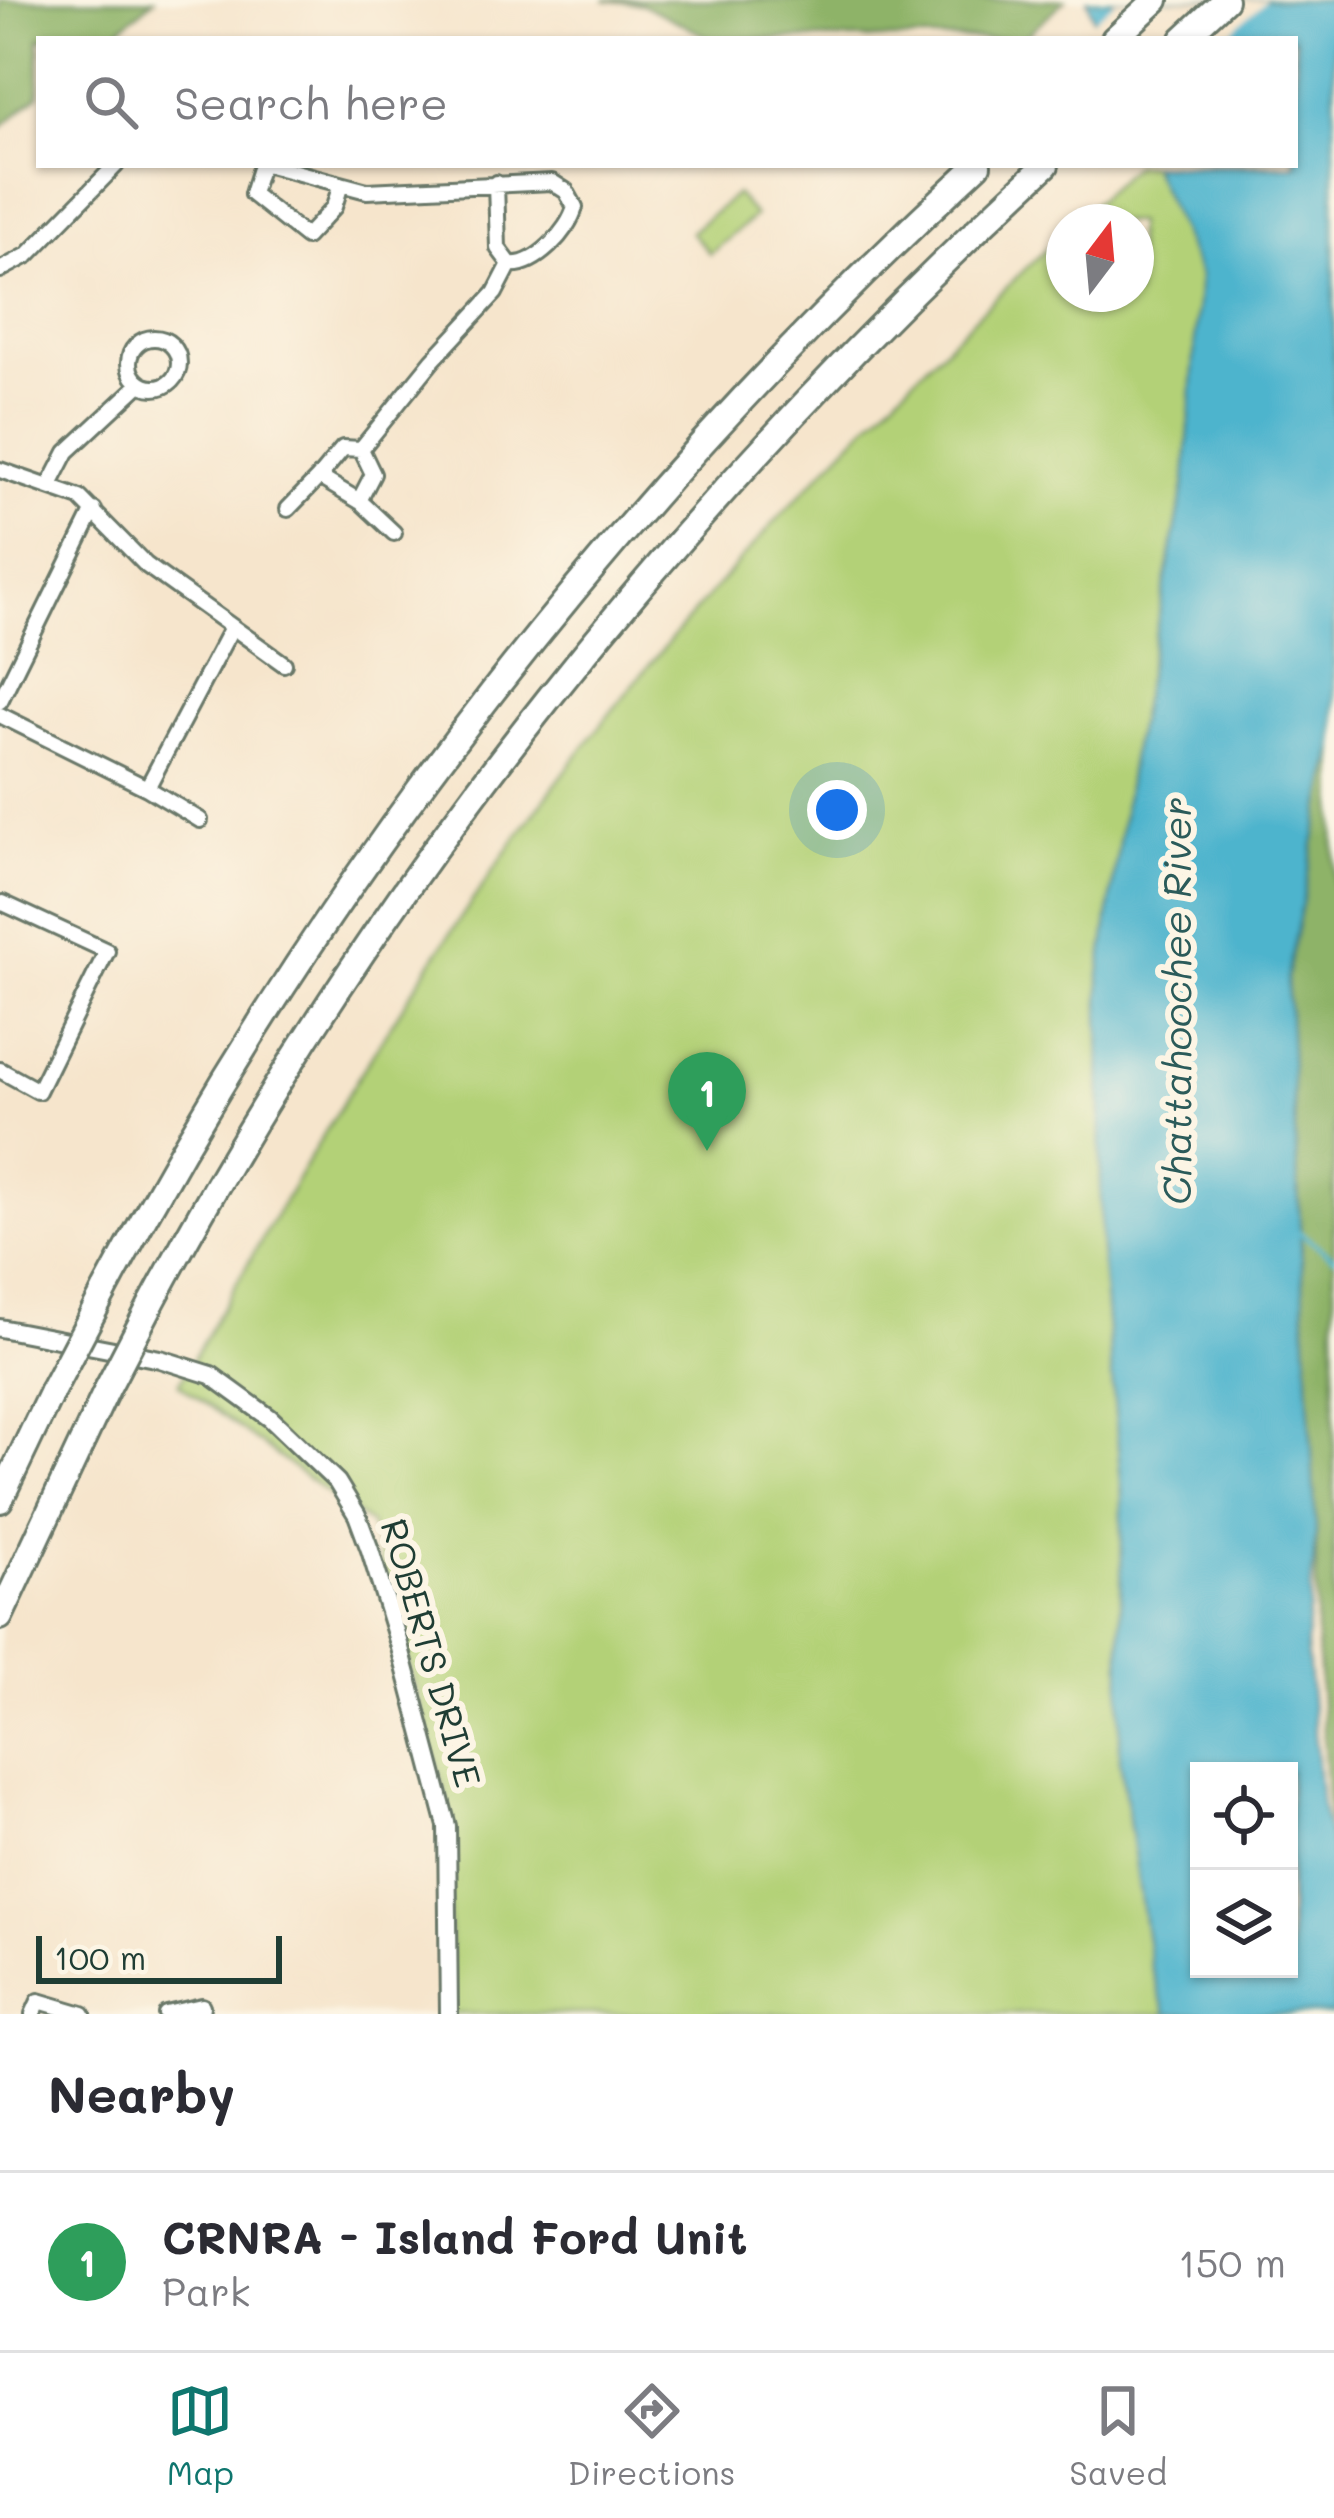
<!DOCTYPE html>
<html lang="en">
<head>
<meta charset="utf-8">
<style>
	body { margin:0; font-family:Mali,sans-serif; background:#f7f7f7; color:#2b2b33 }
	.controls { position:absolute; right:36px; bottom:36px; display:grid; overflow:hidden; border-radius:0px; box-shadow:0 3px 9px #0004 }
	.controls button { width:108px; height:108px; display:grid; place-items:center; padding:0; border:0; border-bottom:3px solid #e1e1e2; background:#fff; color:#2b2b33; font:60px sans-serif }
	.compass { position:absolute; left:1046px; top:204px; width:108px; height:108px; border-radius:50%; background:#fff; box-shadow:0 3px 9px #0004; rotate:16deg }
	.scale { position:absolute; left:36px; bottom:30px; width:246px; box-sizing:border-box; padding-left:12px; border:6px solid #1f3d34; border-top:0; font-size:33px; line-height:42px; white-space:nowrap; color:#1f3d34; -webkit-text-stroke:9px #fcf5e5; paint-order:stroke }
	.you { position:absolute; left:837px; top:810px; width:42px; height:42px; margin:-30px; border:9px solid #fff; border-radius:50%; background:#1a73e8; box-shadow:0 0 0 18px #1a73e833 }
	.badge { display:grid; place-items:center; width:78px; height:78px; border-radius:50%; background:#0f766e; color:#fff; font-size:39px; font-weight:700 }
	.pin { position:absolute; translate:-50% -99px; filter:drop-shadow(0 3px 6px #0008) }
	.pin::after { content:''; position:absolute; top:63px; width:42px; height:36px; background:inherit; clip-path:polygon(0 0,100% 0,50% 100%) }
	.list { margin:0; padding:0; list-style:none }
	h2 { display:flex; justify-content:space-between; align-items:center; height:156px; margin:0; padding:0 48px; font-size:51px }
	h2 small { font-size:39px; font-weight:400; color:#7c7c81 }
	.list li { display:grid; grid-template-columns:78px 1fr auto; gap:36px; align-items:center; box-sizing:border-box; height:180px; padding:0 48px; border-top:3px solid #e1e1e2 }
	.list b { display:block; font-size:45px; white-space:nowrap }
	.list p { margin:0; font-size:39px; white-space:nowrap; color:#7c7c81 }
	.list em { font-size:39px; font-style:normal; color:#7c7c81 }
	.icon { flex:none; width:66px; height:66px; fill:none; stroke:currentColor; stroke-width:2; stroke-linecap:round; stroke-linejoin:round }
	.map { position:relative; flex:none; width:1334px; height:2014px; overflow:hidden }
	.search { position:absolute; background:#fff; box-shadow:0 3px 9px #0004; left:36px; right:36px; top:36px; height:132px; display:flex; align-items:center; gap:30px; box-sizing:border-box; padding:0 42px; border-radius:0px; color:#7c7c81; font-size:45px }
	.sheet { height:336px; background:#fff }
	nav { display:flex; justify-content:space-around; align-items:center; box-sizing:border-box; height:168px; border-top:3px solid #e1e1e2; background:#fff; font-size:33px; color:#7c7c81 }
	nav a { display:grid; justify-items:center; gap:6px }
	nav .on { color:#0f766e }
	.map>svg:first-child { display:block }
	.green { fill:#b3d177; stroke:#698756; stroke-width:3 }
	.forest { fill:#8eb368; stroke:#56784e; stroke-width:3 }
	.water { fill:#4eb4cd; stroke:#367880; stroke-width:3; fill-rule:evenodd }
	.pier { fill:#f6e5cc }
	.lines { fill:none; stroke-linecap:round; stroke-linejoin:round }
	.stream { stroke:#4eb4cd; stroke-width:4.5 }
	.minor-casing { stroke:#6a7869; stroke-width:20 }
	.tertiary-casing { stroke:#6a7869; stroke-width:22 }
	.motorway-casing { stroke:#6a7869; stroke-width:30 }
	.minor { stroke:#fff; stroke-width:14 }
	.tertiary { stroke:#fff; stroke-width:16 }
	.motorway { stroke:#fff; stroke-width:24 }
	.motorway-bridge-casing { stroke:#6a7869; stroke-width:30; stroke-linecap:butt }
	.motorway-bridge { stroke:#fff; stroke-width:24 }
	.labels { text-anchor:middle; stroke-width:12; stroke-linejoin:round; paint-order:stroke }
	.street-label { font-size:36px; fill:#1f3d34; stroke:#fcf5e5 }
	.water-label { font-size:39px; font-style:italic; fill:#2b5b5a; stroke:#fcf5e5 }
</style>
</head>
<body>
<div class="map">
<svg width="1334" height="2014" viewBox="0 0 1334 2014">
	<rect width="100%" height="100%" fill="#fcf5e5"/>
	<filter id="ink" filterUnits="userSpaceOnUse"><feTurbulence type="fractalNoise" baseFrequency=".00833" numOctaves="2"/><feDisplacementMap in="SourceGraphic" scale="24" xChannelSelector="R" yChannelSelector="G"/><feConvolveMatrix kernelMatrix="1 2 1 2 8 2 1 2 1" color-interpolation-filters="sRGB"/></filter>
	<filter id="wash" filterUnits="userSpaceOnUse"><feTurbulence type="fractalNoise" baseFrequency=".004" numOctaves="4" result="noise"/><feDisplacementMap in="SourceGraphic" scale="48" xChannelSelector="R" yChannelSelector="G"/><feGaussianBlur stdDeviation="2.7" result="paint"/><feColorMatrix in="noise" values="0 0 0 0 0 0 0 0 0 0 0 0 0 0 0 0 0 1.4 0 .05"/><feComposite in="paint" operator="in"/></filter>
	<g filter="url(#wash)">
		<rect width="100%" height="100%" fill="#f6e5cc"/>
		<!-- green -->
		<path class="green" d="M 1134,165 L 1151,165 L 1200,275 L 1185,481 L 1132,753 L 1100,974 L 1101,1249 L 1122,1493 L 1120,1759 L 1151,1967 L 1167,2014 L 451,2014 L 448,1803 L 370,1524 L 179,1384 C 316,1142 456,901 633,685 C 765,523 913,376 1064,232 L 1064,294 L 1136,294 L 1136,222 L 1074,222 Z
			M 736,194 L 755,216 L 710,254 L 691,232 Z"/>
		<!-- forest -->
		<path class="forest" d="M 0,0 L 154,0 L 107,39 L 39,39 L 39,95 L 0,128 Z
			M 604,0 L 1065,0 L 1022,39 L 712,39 L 642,4 Z
			M 1334,746 L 1334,1835 L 1329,1819 L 1316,1630 L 1316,1531 L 1287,977 Z"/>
		<!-- water -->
		<path class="water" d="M 1087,0 L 1334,0 L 1334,746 L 1287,977 L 1316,1531 L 1306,1645 L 1321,1803 L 1334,1858 L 1334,2014 L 1167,2014 L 1151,1967 L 1120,1759 L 1122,1493 L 1101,1249 L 1100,974 L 1132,753 L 1185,481 L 1200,275 L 1151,165 L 1295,165 L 1295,39 L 1102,39 ZM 1199,1771 L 1289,1771 L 1289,1969 L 1199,1969 Z"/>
		<!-- pier -->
		<path class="pier" d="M 1116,0 L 1266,0 L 1223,39 L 1095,39 L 1090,24 Z"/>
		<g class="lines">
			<!-- stream -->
			<path class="stream" d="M 1295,1229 L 1334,1258"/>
		</g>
	</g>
	<g filter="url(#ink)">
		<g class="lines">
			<!-- minor casing -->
			<g class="minor-casing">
				<path id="minor" d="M 261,165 L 252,194 L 306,237 L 334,207 L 341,184
					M 269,165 L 367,191 L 552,182 L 566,191 L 575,207 C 569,231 535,267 510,264
					M 496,183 L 498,248 L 510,264
					M 0,270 L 28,255 L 116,165
					M129 363a25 25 0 1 1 50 0a25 25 0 1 1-50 0Z
					M 0,470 L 80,498 L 146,565 L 284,664
					M 50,485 L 67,452 L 140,384
					M 359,501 L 373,474 L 361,449
					M 288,509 L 319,477
					M 394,533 L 361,502 L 319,477 L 343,448 L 361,449 L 433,360 L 495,293 L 510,264
					M 0,701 L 94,510
					M 0,715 L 147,788 L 200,820
					M 147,788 L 232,627
					M 0,1070 L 38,1091 L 107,951 L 3,903
					M 33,2014 L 39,2001 L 83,2014
					M 166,2014 L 202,2006 L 201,2014"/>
			</g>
			<!-- tertiary casing -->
			<g class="tertiary-casing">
				<path id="tertiary" d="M 0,1328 L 160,1359 L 211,1375 L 270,1418 L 337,1482 L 357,1515 L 370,1550 L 399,1644 L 447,1826 L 449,2014"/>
			</g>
			<!-- motorway casing -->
			<g class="motorway-casing">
				<path id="motorway" d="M 1114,39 L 1156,0
					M 1183,39 L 1225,0
					M 104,1292 C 328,868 626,490 978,165
					M 151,1304 C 382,870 686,498 1046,165
					M 0,1500 L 52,1391
					M 0,1617 L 107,1389"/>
			</g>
			<!-- minor -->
			<use href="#minor" class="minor"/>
			<!-- tertiary -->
			<use href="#tertiary" class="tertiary"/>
			<!-- motorway -->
			<use href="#motorway" class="motorway"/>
			<!-- motorway-bridge casing -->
			<g class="motorway-bridge-casing">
				<path id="motorway-bridge" d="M 107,1389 L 151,1304
					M 52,1391 L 104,1292"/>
			</g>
			<!-- motorway-bridge -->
			<use href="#motorway-bridge" class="motorway-bridge"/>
		</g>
	</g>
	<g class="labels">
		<!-- street labels -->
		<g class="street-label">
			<text transform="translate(431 1653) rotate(74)" y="13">ROBERTS DRIVE</text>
		</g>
		<!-- water labels -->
		<g class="water-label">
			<text transform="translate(1177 1001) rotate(-90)" y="14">Chattahoochee River</text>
		</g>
	</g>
</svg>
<div class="controls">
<button><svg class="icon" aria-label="locate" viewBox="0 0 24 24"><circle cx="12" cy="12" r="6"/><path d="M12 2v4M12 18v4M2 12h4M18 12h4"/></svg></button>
<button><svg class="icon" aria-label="layers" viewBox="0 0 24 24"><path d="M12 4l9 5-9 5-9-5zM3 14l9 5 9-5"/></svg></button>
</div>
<svg class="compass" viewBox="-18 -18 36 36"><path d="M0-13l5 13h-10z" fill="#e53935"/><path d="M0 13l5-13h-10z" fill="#7c7c81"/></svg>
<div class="scale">100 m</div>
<div class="you"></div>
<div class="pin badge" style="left:707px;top:1151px;background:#2e9e5b">1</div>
<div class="search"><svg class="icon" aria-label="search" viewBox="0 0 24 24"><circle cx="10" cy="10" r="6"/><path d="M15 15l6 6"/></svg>Search here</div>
</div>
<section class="sheet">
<h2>Nearby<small></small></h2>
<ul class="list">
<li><span class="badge" style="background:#2e9e5b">1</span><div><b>CRNRA - Island Ford Unit</b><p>Park</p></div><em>150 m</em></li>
</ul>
</section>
<nav>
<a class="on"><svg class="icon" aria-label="map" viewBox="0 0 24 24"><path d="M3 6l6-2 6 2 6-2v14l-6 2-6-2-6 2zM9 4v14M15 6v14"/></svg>Map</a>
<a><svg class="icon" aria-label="directions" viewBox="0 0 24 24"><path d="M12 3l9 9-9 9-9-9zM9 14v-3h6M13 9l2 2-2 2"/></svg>Directions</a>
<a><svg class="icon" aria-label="saved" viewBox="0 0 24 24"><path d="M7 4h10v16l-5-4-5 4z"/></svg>Saved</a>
</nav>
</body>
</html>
